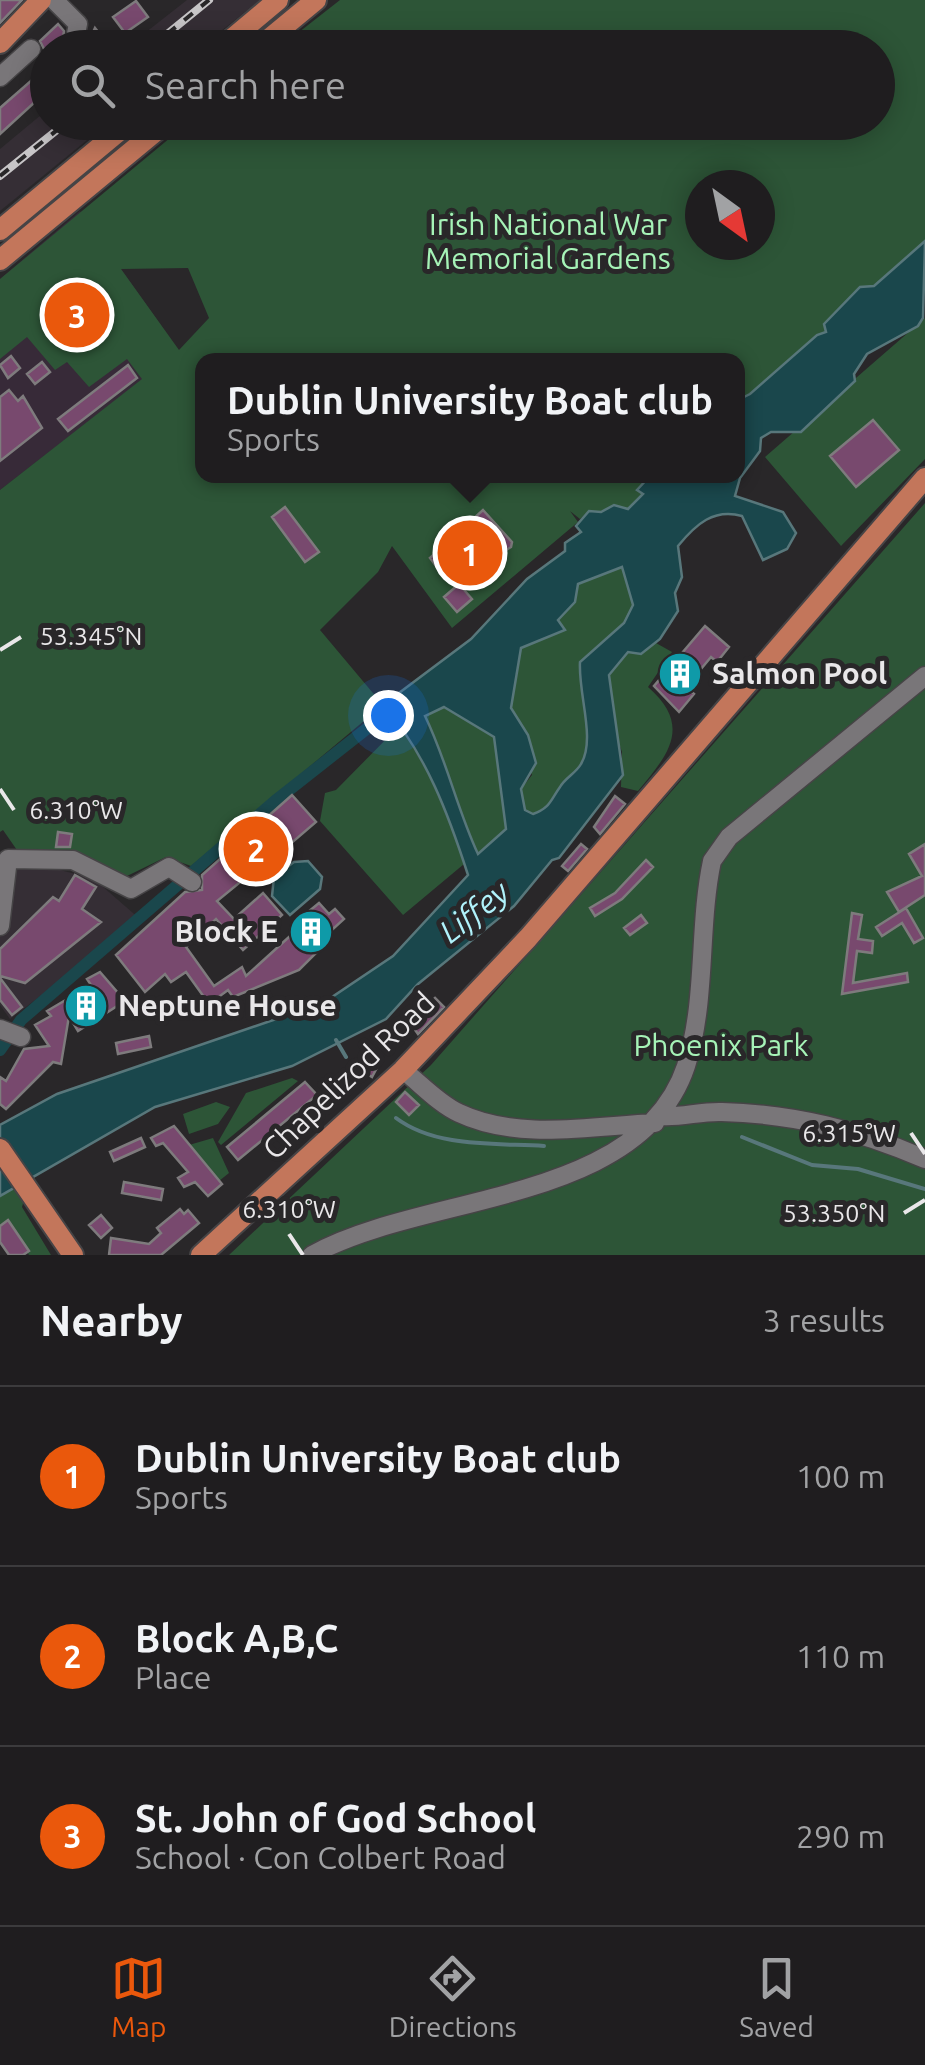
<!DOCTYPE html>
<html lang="en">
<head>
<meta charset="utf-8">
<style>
	body { margin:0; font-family:Ubuntu,sans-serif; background:#272628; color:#f1f3f6 }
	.compass { position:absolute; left:685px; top:170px; width:90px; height:90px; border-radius:50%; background:#1f1d1f; box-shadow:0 5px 25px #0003; rotate:147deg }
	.you { position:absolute; left:388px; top:715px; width:35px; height:35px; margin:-25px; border:8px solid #fff; border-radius:50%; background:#1a73e8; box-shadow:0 0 0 15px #1a73e833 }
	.badge { display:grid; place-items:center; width:65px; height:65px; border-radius:50%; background:#ea580c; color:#fff; font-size:32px; font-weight:700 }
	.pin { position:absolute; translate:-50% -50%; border:5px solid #fff; box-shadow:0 2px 10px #0006 }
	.popup { position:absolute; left:195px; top:353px; width:550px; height:130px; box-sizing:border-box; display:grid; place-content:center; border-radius:20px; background:#1f1d1f; filter:drop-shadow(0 2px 8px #0005); font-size:32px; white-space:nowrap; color:#a1a2a4 }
	.popup b { font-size:38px; color:#f1f3f6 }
	.popup::after { content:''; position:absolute; left:50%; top:100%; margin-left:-20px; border:20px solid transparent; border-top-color:#1f1d1f }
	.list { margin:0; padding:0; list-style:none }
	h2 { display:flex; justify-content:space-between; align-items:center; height:130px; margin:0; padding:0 40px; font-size:42px }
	h2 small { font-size:32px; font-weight:400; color:#a1a2a4 }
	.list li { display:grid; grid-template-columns:65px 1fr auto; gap:30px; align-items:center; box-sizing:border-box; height:180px; padding:0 40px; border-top:2px solid #3c3b3d }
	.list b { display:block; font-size:38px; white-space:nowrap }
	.list p { margin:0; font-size:32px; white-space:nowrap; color:#a1a2a4 }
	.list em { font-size:32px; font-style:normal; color:#a1a2a4 }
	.icon { flex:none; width:55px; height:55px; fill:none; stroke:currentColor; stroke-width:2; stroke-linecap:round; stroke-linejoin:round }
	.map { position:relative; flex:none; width:925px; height:1255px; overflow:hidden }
	.search { position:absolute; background:#1f1d1f; box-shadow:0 5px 25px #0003; left:30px; right:30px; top:30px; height:110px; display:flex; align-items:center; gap:25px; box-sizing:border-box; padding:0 35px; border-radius:55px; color:#a1a2a4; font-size:38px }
	.sheet { height:670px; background:#1f1d1f }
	nav { display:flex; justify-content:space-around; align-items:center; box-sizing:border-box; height:140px; border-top:2px solid #3c3b3d; background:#1f1d1f; font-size:28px; color:#a1a2a4 }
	nav a { display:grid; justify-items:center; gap:5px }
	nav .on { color:#ea580c }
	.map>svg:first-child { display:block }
	.built { fill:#352e35 }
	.education { fill:#372a38 }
	.green { fill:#2d5537; fill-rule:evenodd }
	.water { fill:#1a474c; stroke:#58777b; stroke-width:2.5; fill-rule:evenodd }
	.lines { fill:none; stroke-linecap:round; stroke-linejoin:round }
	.stream { stroke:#58777b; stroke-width:4 }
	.canal { stroke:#1a474c; stroke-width:12 }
	.building { fill:#78496e; stroke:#7e7b7d; stroke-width:2.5 }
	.minor-casing { stroke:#464446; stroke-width:21 }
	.major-casing { stroke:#464446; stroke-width:24 }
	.minor { stroke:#797679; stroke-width:18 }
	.major { stroke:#c3765b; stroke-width:20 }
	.rail-casing { stroke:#c7c5c7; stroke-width:8 }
	.rail { stroke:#292729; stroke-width:4; stroke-dasharray:11; stroke-linecap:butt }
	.ticks { fill:none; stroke:#e9e7e9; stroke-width:4 }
	.labels { text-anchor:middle; stroke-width:10; stroke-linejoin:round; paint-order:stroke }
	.park-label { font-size:30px; fill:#a6f3b7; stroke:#292729 }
	.poi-label { font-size:30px; font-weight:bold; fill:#e9e7e9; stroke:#292729; text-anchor:start }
	.street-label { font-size:30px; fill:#e9e7e9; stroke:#292729 }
	.water-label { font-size:32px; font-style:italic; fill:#b0f2fb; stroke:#292729 }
	.ticks-label { font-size:25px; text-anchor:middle; fill:#e9e7e9; stroke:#292729; stroke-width:10; stroke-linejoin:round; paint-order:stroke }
</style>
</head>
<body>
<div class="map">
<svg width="925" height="1255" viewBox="0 0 925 1255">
	<rect width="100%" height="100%" fill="#292729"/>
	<!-- built -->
	<path class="built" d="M 187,0 L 260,0 L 201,47 L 127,47 Z
		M 47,110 L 48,122 L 108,123 L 0,211 L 0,149 Z
		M 0,867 L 49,867 L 94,879 L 141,920 L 10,1019 L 0,1005 Z"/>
	<!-- education -->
	<path class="education" d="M 80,211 L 179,351 L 0,490 L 0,279 Z"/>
	<!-- green -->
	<path class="green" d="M 340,0 L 925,0 L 925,241 L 874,286 L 860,287 L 825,324 L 826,332 L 817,335 L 750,394 L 738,400 L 738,360 L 202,360 L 202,476 L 650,476 L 638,489 L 644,494 L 628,509 L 614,505 L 601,512 L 589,511 L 580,519 L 570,511 L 578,522 L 452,628 L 392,546 L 378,572 L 320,630 L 383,705 L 191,866 L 166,857 L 127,876 L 67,853 L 19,853 L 3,830 L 0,832 L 0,490 L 142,379 L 127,359 L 89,387 L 67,362 L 55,370 L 27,337 L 0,359 L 0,279 L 188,123 L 878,122 L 878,48 L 280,47 ZM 700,185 L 760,185 L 760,245 L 700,245 ZM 188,268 L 209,318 L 179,350 L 121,269 Z
		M 925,318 L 925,459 L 841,546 L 765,457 Z
		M 925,503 L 925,1255 L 229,1255 L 431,1065 Z
		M 622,566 L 633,604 L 624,623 L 580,663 C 578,694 596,739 581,764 C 576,773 565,778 560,787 C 550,801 550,808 533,814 L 525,810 L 521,789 L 532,775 L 511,708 L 521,648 L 564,630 L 558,620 L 575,602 L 578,584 Z
		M 656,643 L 672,652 L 648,687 C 693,726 668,755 638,791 L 621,787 L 622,752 L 614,729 L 609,676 L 628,652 L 642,653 Z
		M 444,707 L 495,738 L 506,829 L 478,855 C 457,809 447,761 425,716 Z
		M 400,725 L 444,801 L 464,864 L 403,915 L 320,821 L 325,793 L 336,790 Z
		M 292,1078 L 298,1081 L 221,1145 L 218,1142 L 246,1093 Z
		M 216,1102 L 230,1107 L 218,1124 L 189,1134 L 183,1114 Z
		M 213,1138 L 229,1173 L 219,1181 L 189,1145 Z
		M 14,1188 L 24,1200 L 22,1207 L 51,1255 L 29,1255 L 7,1221 L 0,1226 L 0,1196 Z"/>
	<!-- water -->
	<path class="water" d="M 925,241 L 923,318 L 918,326 L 867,354 L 854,374 L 855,381 L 801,432 L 771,432 L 761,438 L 760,451 L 740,478 L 735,496 L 783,512 L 796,533 L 787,549 L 763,560 L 742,516 C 714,508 696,524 678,546 L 682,577 L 675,593 L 678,611 L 660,639 L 641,654 L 628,652 L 609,675 L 623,775 L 559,858 L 552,860 L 514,906 L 418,984 L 386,1019 L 292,1066 L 155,1107 L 0,1196 L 0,1125 L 57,1094 L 323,1003 L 393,956 L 468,875 C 449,816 426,753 383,705 L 471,639 L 527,579 L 565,551 L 565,543 L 581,532 L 576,526 L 589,511 L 601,512 L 614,505 L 628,509 L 643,494 L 637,490 L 650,476 L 738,476 L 738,400 L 750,394 L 817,335 L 826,332 L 824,324 L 860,287 L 874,286 ZM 622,567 L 633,605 L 624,623 L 580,662 C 578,694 596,739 581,764 C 576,773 565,778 560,787 C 550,801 550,808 533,814 L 525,810 L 521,789 L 536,763 L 528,735 L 511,708 L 521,648 L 565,630 L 558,620 L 575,602 L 578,584 ZM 444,707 L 494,737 L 506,829 L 478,854 C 457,809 447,761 425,716 Z
		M 308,861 L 322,877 L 320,889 L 290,915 L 272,896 L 274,877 L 294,862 Z"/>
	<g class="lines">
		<!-- stream -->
		<path class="stream" d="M 336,1040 L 346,1057
			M 396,1118 C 436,1148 495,1143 544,1146
			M 742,1137 L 812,1165 L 858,1169 L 925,1189"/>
		<!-- canal -->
		<path class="canal" d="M 0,1050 L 21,1020 L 275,801 L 402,701"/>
	</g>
	<!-- building -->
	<path class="building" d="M 0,0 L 22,0 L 0,23 Z
		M 136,1 L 148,17 L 125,33 L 113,17 Z
		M 58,24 L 64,31 L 61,48 L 48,48 L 48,57 L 40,41 Z
		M 95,28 L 111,48 L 86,48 Z
		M 48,66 L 48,90 L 0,134 L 0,108 Z
		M 11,356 L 20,368 L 8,378 L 0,365 Z
		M 42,362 L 50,372 L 35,384 L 27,374 Z
		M 128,365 L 137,378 L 68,431 L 58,419 Z
		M 9,390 L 18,401 L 23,396 L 42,428 L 0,461 L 0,397 Z
		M 873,420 L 899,450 L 856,487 L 830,456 Z
		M 285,507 L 319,552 L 305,562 L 272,517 Z
		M 483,510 L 512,542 L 511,547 L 484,564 L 469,546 L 439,570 L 430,558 Z
		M 459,584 L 472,599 L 457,612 L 444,597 Z
		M 705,626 L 729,647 L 717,662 L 711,657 L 686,687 L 694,694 L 679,712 L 654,686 Z
		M 292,795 L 316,822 L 282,851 L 290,860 L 281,868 L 268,853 L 252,867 L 255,870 L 217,901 L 234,919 L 263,893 L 282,915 L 243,950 L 216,919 L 186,947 L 214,986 L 242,967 L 246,976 L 300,927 L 296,922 L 319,903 L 329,914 L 335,909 L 344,919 L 323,938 L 327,942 L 299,970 L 233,997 L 228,990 L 209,1004 L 186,972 L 171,982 L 165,974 L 145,992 L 116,955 L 185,892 L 202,890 L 202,875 Z
		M 615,796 L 625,804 L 600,834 L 594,827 Z
		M 58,832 L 72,834 L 70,847 L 56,847 Z
		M 581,844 L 587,849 L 568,871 L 562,866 Z
		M 925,844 L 925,895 L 899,912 L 887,892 L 922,876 L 909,854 Z
		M 646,860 L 653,867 L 622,899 L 595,916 L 590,908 L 615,893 Z
		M 75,875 L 96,887 L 82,909 L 101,922 L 25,983 L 0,976 L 0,949 L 53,897 L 59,901 Z
		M 906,908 L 923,938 L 914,943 L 902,923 L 882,936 L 876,927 Z
		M 852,913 L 862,915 L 858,939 L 873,941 L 872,953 L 857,951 L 853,983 L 907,973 L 908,982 L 842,994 Z
		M 641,915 L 647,923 L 630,935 L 624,928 Z
		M 100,972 L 125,1001 L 78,1031 L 69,1016 L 61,1064 L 53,1062 L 6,1109 L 0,1104 L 0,1077 L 6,1081 L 24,1049 L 49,1046 L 35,1025 L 51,1016 L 47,1011 L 91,985 L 87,979 Z
		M 0,978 L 22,1007 L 12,1015 L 0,1000 Z
		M 435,998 L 444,1007 L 418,1034 L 408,1020 Z
		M 149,1036 L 151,1047 L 118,1054 L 116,1043 Z
		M 369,1056 L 380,1062 L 372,1077 L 362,1071 Z
		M 305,1082 L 317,1095 L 238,1160 L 227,1147 Z
		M 405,1092 L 419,1105 L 409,1115 L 396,1102 Z
		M 174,1126 L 222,1184 L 208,1196 L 195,1182 L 184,1187 L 178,1178 L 188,1172 L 163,1143 L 156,1146 L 151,1138 Z
		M 141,1138 L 145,1147 L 114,1161 L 110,1152 Z
		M 124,1182 L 163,1189 L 161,1200 L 122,1193 Z
		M 180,1209 L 184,1214 L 188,1210 L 199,1223 L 161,1255 L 109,1255 L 111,1238 L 149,1244 L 161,1233 L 157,1228 Z
		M 101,1215 L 112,1228 L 101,1238 L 89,1225 Z
		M 8,1220 L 29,1251 L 23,1255 L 9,1255 L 0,1242 L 0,1226 Z"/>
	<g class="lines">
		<!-- minor casing -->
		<g class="minor-casing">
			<path id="minor" d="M 54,0 L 78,24 L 73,48
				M 0,77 L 31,49
				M 0,926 L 8,859 L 73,860 L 131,889 L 169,867 L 192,882
				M 0,1029 L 21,1037
				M 403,1070 C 421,1084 439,1104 459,1113 C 518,1141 592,1126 655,1123
				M 660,1116 C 680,1118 701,1111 722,1112 C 795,1114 858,1130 925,1159
				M 312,1255 C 422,1193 640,1205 686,1066 C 707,1000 698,927 712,861 L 729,837 L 925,676"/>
		</g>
		<!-- major casing -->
		<g class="major-casing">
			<path id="major" d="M 0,43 L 41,0
				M 221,48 L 278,0
				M 258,48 L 316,0
				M 0,230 L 130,122
				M 0,260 L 167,122
				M 0,1149 L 73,1255
				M 201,1255 L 403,1070 L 528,938 L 925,478"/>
		</g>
		<!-- minor -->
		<use href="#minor" class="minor"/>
		<!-- major -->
		<use href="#major" class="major"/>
		<!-- rail casing -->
		<g class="rail-casing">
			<path id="rail" d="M 150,48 L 209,0
				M 0,176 L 67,122"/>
		</g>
		<!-- rail -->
		<use href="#rail" class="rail"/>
	</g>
	<!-- ticks -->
	<path class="ticks" d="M 0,650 L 21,637M 0,789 L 14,810M 911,1133 L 925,1154M 904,1213 L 925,1200M 289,1234 L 303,1255"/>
	<!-- icons -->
	<defs>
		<g id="building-disc" transform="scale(2.25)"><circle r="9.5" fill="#0f9aa8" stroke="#292729"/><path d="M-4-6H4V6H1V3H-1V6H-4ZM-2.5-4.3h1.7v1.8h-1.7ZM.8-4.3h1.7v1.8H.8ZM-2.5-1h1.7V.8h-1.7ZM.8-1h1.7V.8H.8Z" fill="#fff"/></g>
	</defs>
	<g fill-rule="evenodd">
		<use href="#building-disc" x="680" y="674"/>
		<use href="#building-disc" x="311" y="932"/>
		<use href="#building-disc" x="86" y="1006"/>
	</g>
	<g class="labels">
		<!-- park labels -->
		<g class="park-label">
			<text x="548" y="235">Irish National War<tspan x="548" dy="34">Memorial Gardens</tspan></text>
			<text x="721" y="1056">Phoenix Park</text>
		</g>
		<!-- poi labels -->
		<g class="poi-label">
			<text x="712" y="684">Salmon Pool</text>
			<text x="278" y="942" text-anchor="end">Block E</text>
			<text x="118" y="1016">Neptune House</text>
		</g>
		<!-- street labels -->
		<g class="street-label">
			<text transform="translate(349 1076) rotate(-44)" y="10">Chapelizod Road</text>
		</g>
		<!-- water labels -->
		<g class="water-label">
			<text transform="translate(474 912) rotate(-38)" y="11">Liffey</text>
		</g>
	</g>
	<g class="ticks-label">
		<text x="91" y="645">53.345°N</text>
		<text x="76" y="819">6.310°W</text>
		<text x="849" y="1142">6.315°W</text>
		<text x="289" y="1218">6.310°W</text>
		<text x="834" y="1222">53.350°N</text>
	</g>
</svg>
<svg class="compass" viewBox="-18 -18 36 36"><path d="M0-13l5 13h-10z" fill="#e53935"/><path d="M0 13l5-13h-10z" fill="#a1a2a4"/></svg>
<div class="you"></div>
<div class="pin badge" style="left:470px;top:553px">1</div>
<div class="popup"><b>Dublin University Boat club</b>Sports</div>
<div class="pin badge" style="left:256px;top:849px">2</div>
<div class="pin badge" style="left:77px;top:315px">3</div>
<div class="search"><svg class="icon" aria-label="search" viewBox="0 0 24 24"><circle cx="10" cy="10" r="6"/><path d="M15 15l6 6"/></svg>Search here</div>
</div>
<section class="sheet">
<h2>Nearby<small>3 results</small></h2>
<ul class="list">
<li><span class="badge">1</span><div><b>Dublin University Boat club</b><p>Sports</p></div><em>100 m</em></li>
<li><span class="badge">2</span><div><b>Block A,B,C</b><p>Place</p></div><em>110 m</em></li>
<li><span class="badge">3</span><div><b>St. John of God School</b><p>School · Con Colbert Road</p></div><em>290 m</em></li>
</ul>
</section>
<nav>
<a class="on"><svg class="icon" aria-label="map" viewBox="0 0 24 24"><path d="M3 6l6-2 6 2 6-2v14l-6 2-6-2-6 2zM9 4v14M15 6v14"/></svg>Map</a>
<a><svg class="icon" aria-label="directions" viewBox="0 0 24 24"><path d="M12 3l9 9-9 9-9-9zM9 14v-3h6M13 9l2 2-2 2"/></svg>Directions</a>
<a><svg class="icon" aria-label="saved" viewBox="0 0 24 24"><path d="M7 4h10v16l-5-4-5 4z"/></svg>Saved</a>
</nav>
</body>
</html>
